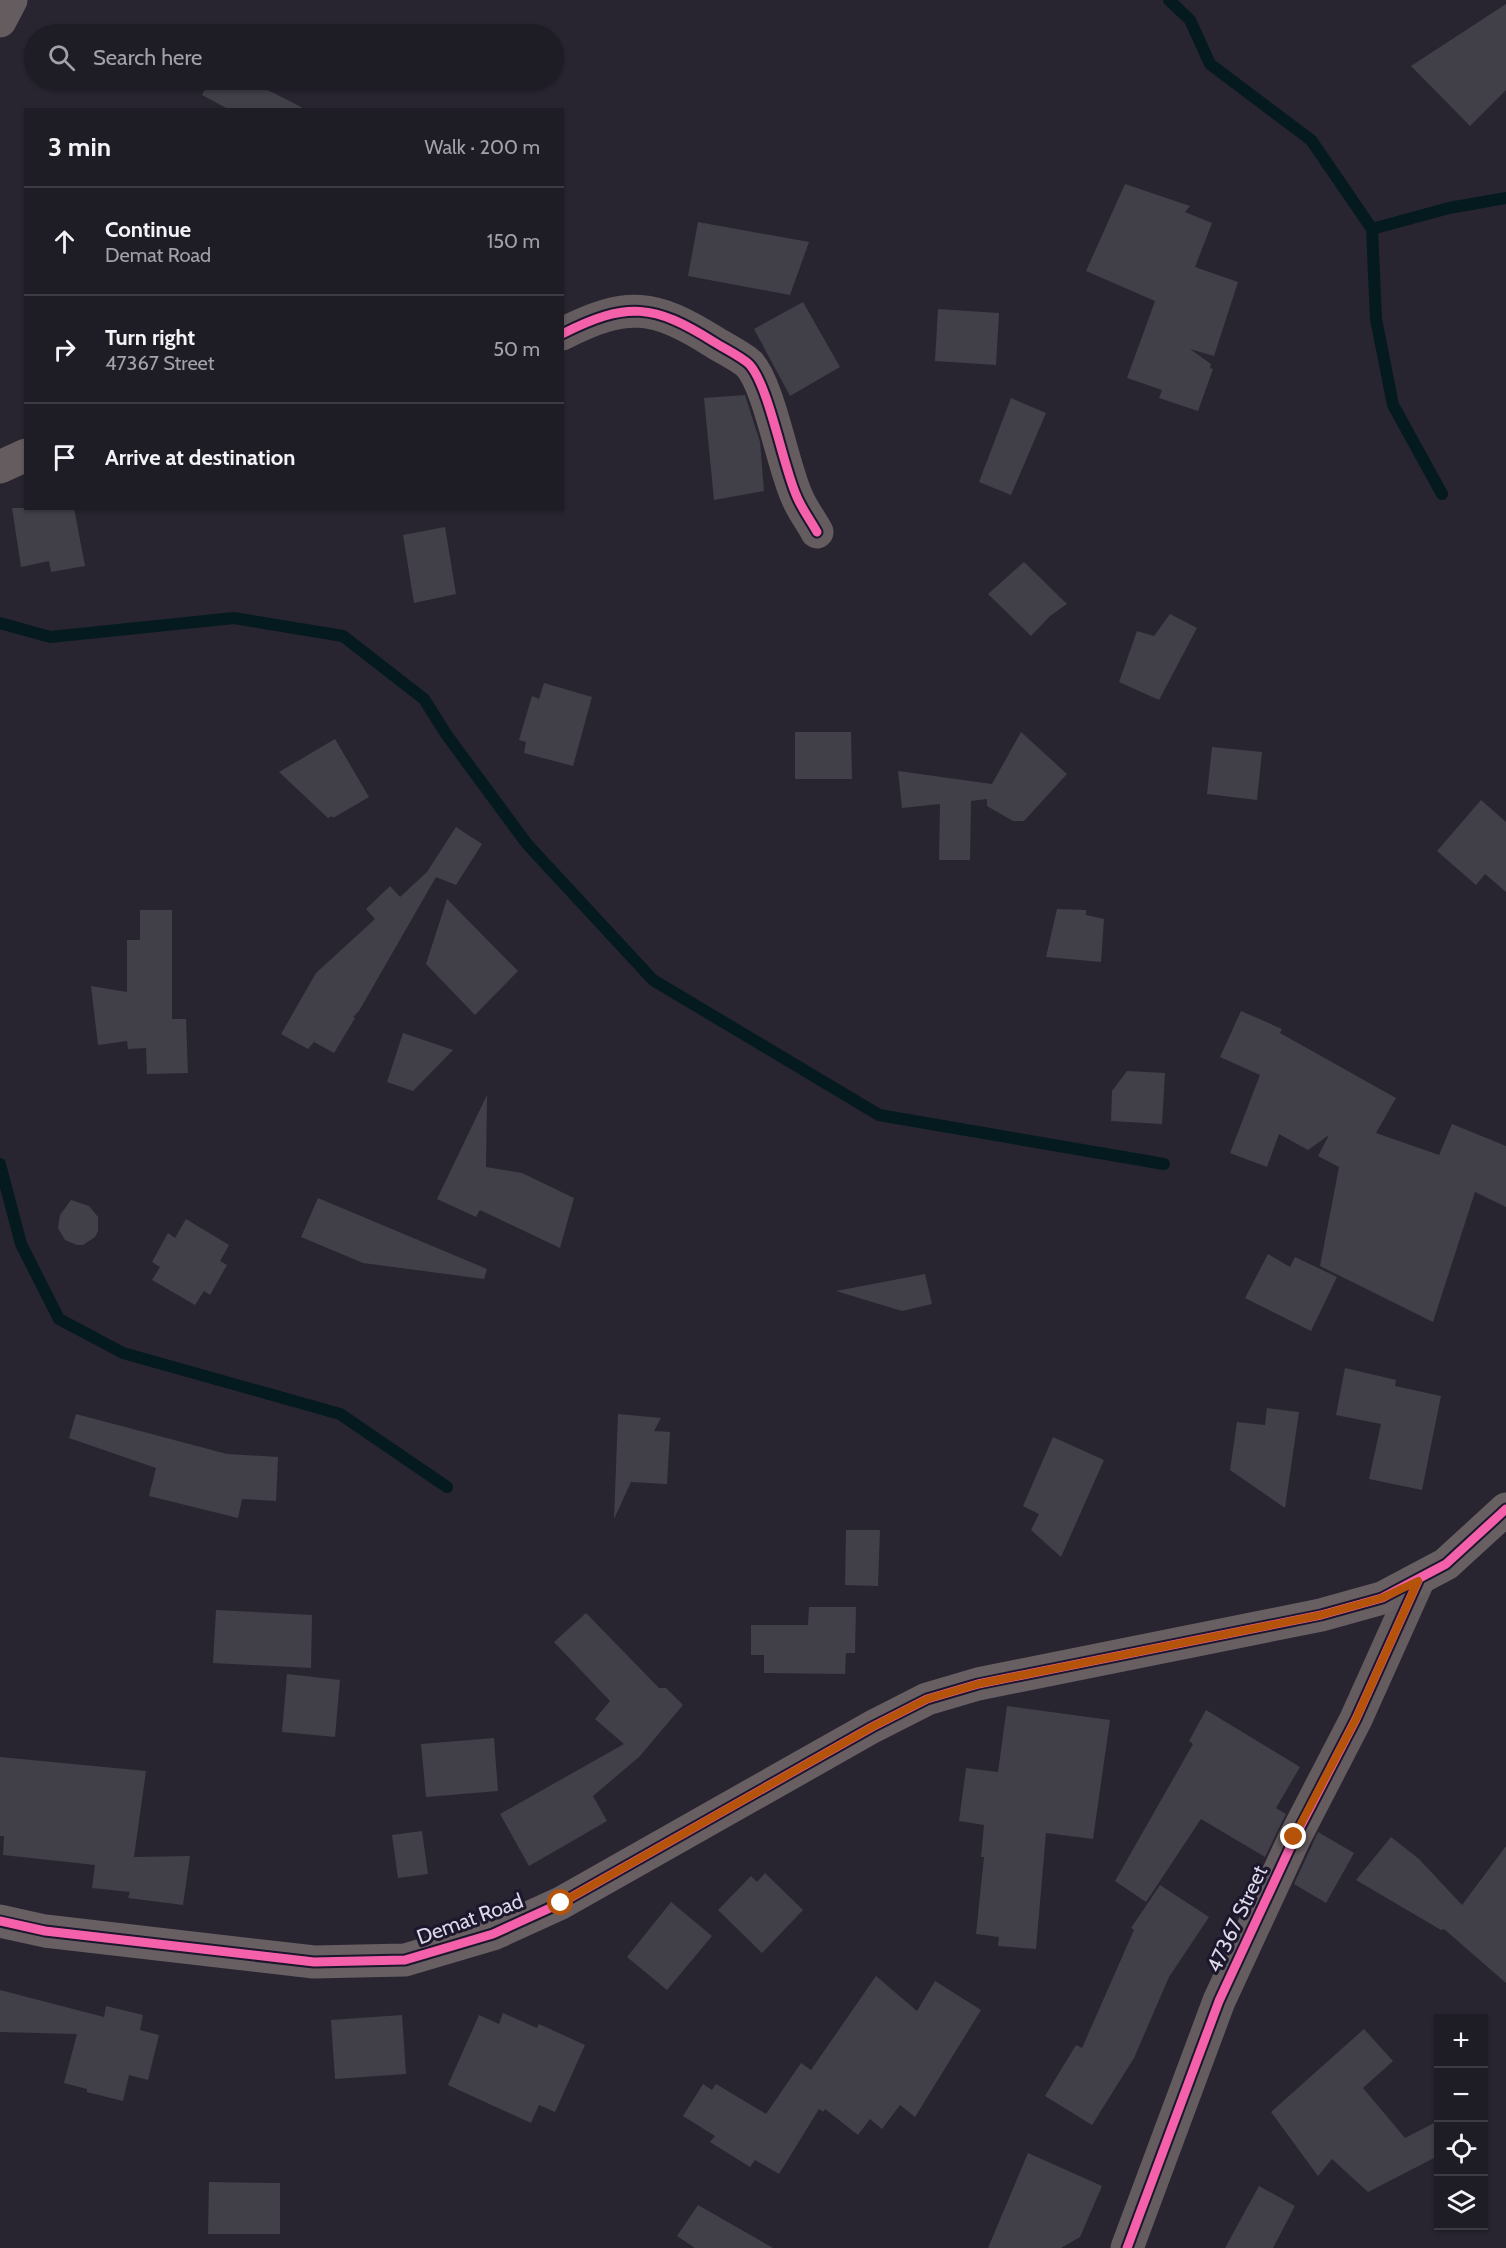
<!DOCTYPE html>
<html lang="en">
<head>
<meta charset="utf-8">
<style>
	body { margin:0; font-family:Cabin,sans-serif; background:#26252d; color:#f1f3f6 }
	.controls { position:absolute; right:18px; bottom:18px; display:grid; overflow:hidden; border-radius:0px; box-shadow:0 2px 4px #0004 }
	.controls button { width:54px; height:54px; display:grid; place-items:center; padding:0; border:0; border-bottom:2px solid #3c3a42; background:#1e1c25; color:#f1f3f6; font:30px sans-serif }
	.stop { position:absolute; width:18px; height:18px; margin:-14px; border:4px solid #b45309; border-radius:50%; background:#fff }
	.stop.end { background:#b45309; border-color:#fff; box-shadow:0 2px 6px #0008 }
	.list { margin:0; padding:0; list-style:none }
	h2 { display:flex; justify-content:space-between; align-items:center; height:78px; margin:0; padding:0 24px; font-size:26px }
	h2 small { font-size:20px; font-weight:400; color:#a1a1a7 }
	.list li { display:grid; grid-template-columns:39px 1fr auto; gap:18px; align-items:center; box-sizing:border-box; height:108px; padding:0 24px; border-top:2px solid #3c3a42 }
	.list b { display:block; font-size:22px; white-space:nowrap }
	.list p { margin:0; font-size:20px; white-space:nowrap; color:#a1a1a7 }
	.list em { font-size:20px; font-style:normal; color:#a1a1a7 }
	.icon { flex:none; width:33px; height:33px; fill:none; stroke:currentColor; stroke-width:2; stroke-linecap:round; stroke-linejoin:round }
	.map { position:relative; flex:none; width:1506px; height:2248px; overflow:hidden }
	.search { position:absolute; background:#1e1c25; box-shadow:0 2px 4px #0004; left:24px; top:24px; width:540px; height:66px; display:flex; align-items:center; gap:15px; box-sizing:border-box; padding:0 21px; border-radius:33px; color:#a1a1a7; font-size:22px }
	.panel { position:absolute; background:#1e1c25; box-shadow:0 2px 4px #0004; left:24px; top:108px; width:540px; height:402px; border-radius:0px }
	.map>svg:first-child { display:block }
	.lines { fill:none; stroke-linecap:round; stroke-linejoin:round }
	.stream { stroke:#051a1f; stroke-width:12 }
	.building { fill:#413f48 }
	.street { stroke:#645c5f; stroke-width:33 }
	.secondary { stroke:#685f63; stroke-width:33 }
	.cycleway-casing { stroke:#1c172c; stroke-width:13 }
	.cycleway { stroke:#f560ab; stroke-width:9 }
	.route { stroke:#b45309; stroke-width:8 }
	.labels { text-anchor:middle; stroke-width:6; stroke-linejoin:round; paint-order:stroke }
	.street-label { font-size:21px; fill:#dcd9e8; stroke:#1c172c }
</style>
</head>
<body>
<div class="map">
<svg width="1506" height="2248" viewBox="0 0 1506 2248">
	<rect width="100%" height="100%" fill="#282531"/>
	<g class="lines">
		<!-- stream -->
		<path class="stream" d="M 1169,0 L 1190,20 L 1210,64 L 1311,140 L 1372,229 L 1376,319 L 1393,405 L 1442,494
			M 1372,229 L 1449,208 L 1506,198
			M 0,623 L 50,637 L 234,618 L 343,636 L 424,699 L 446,734 L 527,844 L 653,980 L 879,1115 L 1164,1164
			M 0,1164 L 21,1244 L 59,1319 L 123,1353 L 340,1414 L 447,1487"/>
	</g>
	<!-- building -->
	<path class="building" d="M 1506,4 L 1506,90 L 1470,126 L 1411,66 Z
		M 210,80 L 248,80 L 307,110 L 230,110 L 202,95 Z
		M 1125,184 L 1190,206 L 1185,212 L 1212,223 L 1195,267 L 1238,282 L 1214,356 L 1190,349 L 1211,364 L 1210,368 L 1213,369 L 1198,411 L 1159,398 L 1162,390 L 1127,378 L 1155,301 L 1086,271 Z
		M 698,222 L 809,242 L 790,295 L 688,276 Z
		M 803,302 L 840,367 L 790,396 L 754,329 Z
		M 938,309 L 999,313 L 996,365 L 935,361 Z
		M 745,395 L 760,442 L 764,491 L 714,500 L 704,398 Z
		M 1011,398 L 1046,413 L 1011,495 L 979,482 Z
		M 12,508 L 74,508 L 85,566 L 51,572 L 49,561 L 21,567 Z
		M 445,527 L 456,594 L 414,603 L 403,535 Z
		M 1024,562 L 1067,604 L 1050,616 L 1031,636 L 988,594 Z
		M 1170,614 L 1197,628 L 1159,700 L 1119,682 L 1137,631 L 1154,636 Z
		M 544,683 L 592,697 L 573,766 L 524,753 L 526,742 L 519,740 L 532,696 L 539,699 Z
		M 795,732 L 851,732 L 852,779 L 795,779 Z
		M 1021,732 L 1067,774 L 1024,821 L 1013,821 L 987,806 L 987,799 L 971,801 L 970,860 L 939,860 L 940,804 L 902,808 L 898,771 L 992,784 Z
		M 335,739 L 369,797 L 333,818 L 332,816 L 328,818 L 279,772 Z
		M 1212,747 L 1262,752 L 1257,800 L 1207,794 Z
		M 1481,800 L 1506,822 L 1506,892 L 1485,874 L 1476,885 L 1437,851 Z
		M 456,827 L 482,844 L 456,885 L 436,877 L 359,1011 L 353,1017 L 355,1018 L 334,1053 L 314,1042 L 308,1049 L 281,1034 L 316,973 L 375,919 L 366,909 L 390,886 L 400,897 L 427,872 Z
		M 447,899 L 518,971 L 475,1015 L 426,964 Z
		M 1057,909 L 1086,910 L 1086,915 L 1104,919 L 1101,962 L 1046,957 Z
		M 140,910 L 172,910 L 172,1019 L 186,1019 L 188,1073 L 147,1074 L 146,1048 L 128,1049 L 127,1041 L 98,1045 L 91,986 L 127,992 L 127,940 L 140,940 Z
		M 1241,1011 L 1282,1029 L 1280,1033 L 1396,1098 L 1376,1133 L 1439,1155 L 1452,1124 L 1506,1146 L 1506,1207 L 1475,1192 L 1433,1322 L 1320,1266 L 1339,1167 L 1318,1156 L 1329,1135 L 1308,1150 L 1279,1134 L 1267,1167 L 1230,1153 L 1260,1075 L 1220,1057 Z
		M 403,1033 L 453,1050 L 413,1091 L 387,1082 Z
		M 1127,1071 L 1165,1073 L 1162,1124 L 1111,1121 L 1112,1091 Z
		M 487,1095 L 486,1167 L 522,1173 L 574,1198 L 560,1248 L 480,1210 L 476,1217 L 437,1199 Z
		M 318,1198 L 487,1269 L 484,1279 L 363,1263 L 301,1237 Z
		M 71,1200 L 89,1206 L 98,1217 L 98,1231 L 95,1237 L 83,1245 L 77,1245 L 65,1240 L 58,1228 L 60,1215 Z
		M 186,1219 L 229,1245 L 220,1261 L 227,1265 L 210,1295 L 204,1291 L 195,1305 L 152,1280 L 160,1267 L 152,1262 L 168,1233 L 175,1238 Z
		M 1268,1254 L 1290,1267 L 1295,1257 L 1337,1277 L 1311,1331 L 1245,1298 Z
		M 925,1274 L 932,1304 L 902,1311 L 836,1291 Z
		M 1345,1368 L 1396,1380 L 1395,1386 L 1441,1396 L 1422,1490 L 1369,1479 L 1381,1424 L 1336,1415 Z
		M 1267,1408 L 1299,1412 L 1285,1508 L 1230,1470 L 1237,1422 L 1265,1425 Z
		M 76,1414 L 227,1454 L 278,1457 L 276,1501 L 242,1499 L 238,1518 L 149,1496 L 156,1468 L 69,1438 Z
		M 618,1414 L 661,1418 L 654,1431 L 670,1432 L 667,1484 L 631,1482 L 614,1519 Z
		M 1053,1437 L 1104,1460 L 1061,1557 L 1031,1530 L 1039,1514 L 1023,1506 Z
		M 846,1530 L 880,1530 L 878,1586 L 845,1585 Z
		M 809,1607 L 856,1607 L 855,1653 L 846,1653 L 845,1674 L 764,1673 L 764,1655 L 751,1655 L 751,1625 L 808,1625 Z
		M 216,1610 L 312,1615 L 311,1668 L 213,1663 Z
		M 586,1613 L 659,1688 L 666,1688 L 683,1705 L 639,1757 L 593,1796 L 607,1821 L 529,1866 L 500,1814 L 624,1744 L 595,1719 L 610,1701 L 554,1642 Z
		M 287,1674 L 340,1680 L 335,1737 L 282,1732 Z
		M 1007,1706 L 1110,1720 L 1093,1839 L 1046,1833 L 1036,1949 L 998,1946 L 999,1937 L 976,1934 L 984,1857 L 981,1857 L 984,1825 L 959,1821 L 966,1768 L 998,1772 Z
		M 1206,1710 L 1300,1767 L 1276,1808 L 1286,1814 L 1265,1857 L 1201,1819 L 1146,1902 L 1115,1881 L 1193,1744 L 1189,1741 Z
		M 494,1738 L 498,1791 L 426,1797 L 421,1744 Z
		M 0,1757 L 146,1771 L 134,1857 L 190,1856 L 183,1905 L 128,1898 L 130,1892 L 92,1888 L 95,1865 L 3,1855 L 4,1836 L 0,1836 Z
		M 422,1831 L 428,1874 L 398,1878 L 392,1835 Z
		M 1318,1832 L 1354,1853 L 1326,1903 L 1294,1884 Z
		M 1391,1837 L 1419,1859 L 1462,1905 L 1506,1846 L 1506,1983 L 1444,1929 L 1441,1930 L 1356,1880 Z
		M 765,1873 L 803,1910 L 762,1953 L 718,1910 L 751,1876 L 757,1882 Z
		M 1160,1885 L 1209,1917 L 1169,1977 L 1134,2058 L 1092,2125 L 1045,2096 L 1076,2045 L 1082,2048 L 1134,1930 L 1131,1928 Z
		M 671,1902 L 712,1936 L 667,1990 L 627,1957 Z
		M 876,1976 L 917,2011 L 935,1981 L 981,2010 L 915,2117 L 900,2105 L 882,2129 L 870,2119 L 858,2135 L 825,2109 L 823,2112 L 819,2109 L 779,2174 L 755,2160 L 750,2167 L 710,2142 L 715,2136 L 683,2116 L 703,2084 L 712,2090 L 716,2084 L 766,2114 L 801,2063 L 811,2070 Z
		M 0,1990 L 104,2017 L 106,2006 L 143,2015 L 140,2030 L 159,2035 L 148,2080 L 129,2075 L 123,2101 L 87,2092 L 87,2089 L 64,2083 L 77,2034 L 0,2032 Z
		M 503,2013 L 537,2028 L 539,2024 L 585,2045 L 555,2112 L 539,2105 L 531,2123 L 448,2085 L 479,2015 L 499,2024 Z
		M 402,2015 L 406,2074 L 335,2079 L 331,2020 Z
		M 1364,2029 L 1393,2061 L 1363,2088 L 1405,2138 L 1438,2121 L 1438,2156 L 1368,2192 L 1332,2159 L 1318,2176 L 1271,2112 Z
		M 1028,2153 L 1102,2186 L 1080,2237 L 1061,2248 L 988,2248 Z
		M 209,2182 L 280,2183 L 280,2234 L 208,2234 Z
		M 1259,2186 L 1295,2206 L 1273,2248 L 1225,2248 Z
		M 698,2205 L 773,2248 L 695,2248 L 677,2236 Z"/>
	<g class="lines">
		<!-- street -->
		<path class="street" d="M 0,21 L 11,0
			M 562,334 C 627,301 654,304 714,342 C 725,349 740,356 749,364 C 769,385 783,467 797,497 C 802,509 811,521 817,532
			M 0,467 L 26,455
			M 1127,2248 L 1219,2001 L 1295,1837 L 1356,1719 L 1418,1581"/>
		<!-- secondary -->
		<path class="secondary" d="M 0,1921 L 45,1931 L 314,1962 L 405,1960 L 493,1934 L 561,1903 L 872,1727 L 927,1699 L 978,1684 L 1321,1615 L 1382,1598 L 1446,1564 L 1506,1509"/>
		<!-- cycleway casing -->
		<g class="cycleway-casing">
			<path id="cycleway" d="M 562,334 C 627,301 654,304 714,342 C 725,349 740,356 749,364 C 769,385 783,467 797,497 C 802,509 811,521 817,532
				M 0,1921 L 45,1931 L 314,1962 L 405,1960 L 493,1934 L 561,1903 L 872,1727 L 927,1699 L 978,1684 L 1321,1615 L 1382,1598 L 1446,1564 L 1506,1509
				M 1127,2248 L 1219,2001 L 1295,1837 L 1356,1719 L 1418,1581"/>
		</g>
		<!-- cycleway -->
		<use href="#cycleway" class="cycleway"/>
	</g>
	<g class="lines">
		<!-- route -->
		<path class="route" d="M 561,1903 L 872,1727 L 927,1699 L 978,1684 L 1321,1615 L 1382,1598 L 1418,1581 L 1356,1719 L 1294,1837"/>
	</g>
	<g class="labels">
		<!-- street labels -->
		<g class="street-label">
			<text transform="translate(470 1919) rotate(-20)" y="7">Demat Road</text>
			<text transform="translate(1237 1919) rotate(-65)" y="7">47367 Street</text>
		</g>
	</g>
</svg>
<div class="controls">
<button>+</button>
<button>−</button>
<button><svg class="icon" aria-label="locate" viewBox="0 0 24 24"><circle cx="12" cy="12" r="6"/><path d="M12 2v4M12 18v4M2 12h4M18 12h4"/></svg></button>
<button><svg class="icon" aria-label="layers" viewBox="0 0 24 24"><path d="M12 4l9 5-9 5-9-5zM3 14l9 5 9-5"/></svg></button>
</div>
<div class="stop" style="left:561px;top:1903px"></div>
<div class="stop end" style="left:1294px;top:1837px"></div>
<div class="search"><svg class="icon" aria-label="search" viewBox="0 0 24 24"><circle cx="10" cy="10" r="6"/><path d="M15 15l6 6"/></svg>Search here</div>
<section class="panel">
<h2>3 min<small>Walk · 200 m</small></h2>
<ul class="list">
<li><svg class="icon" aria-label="ahead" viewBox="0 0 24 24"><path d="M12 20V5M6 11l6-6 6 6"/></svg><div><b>Continue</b><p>Demat Road</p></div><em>150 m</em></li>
<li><svg class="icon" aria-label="right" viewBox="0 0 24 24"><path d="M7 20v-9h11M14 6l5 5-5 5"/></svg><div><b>Turn right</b><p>47367 Street</p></div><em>50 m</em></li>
<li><svg class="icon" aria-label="arrive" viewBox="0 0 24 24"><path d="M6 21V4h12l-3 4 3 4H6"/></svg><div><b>Arrive at destination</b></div></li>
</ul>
</section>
</div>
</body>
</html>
